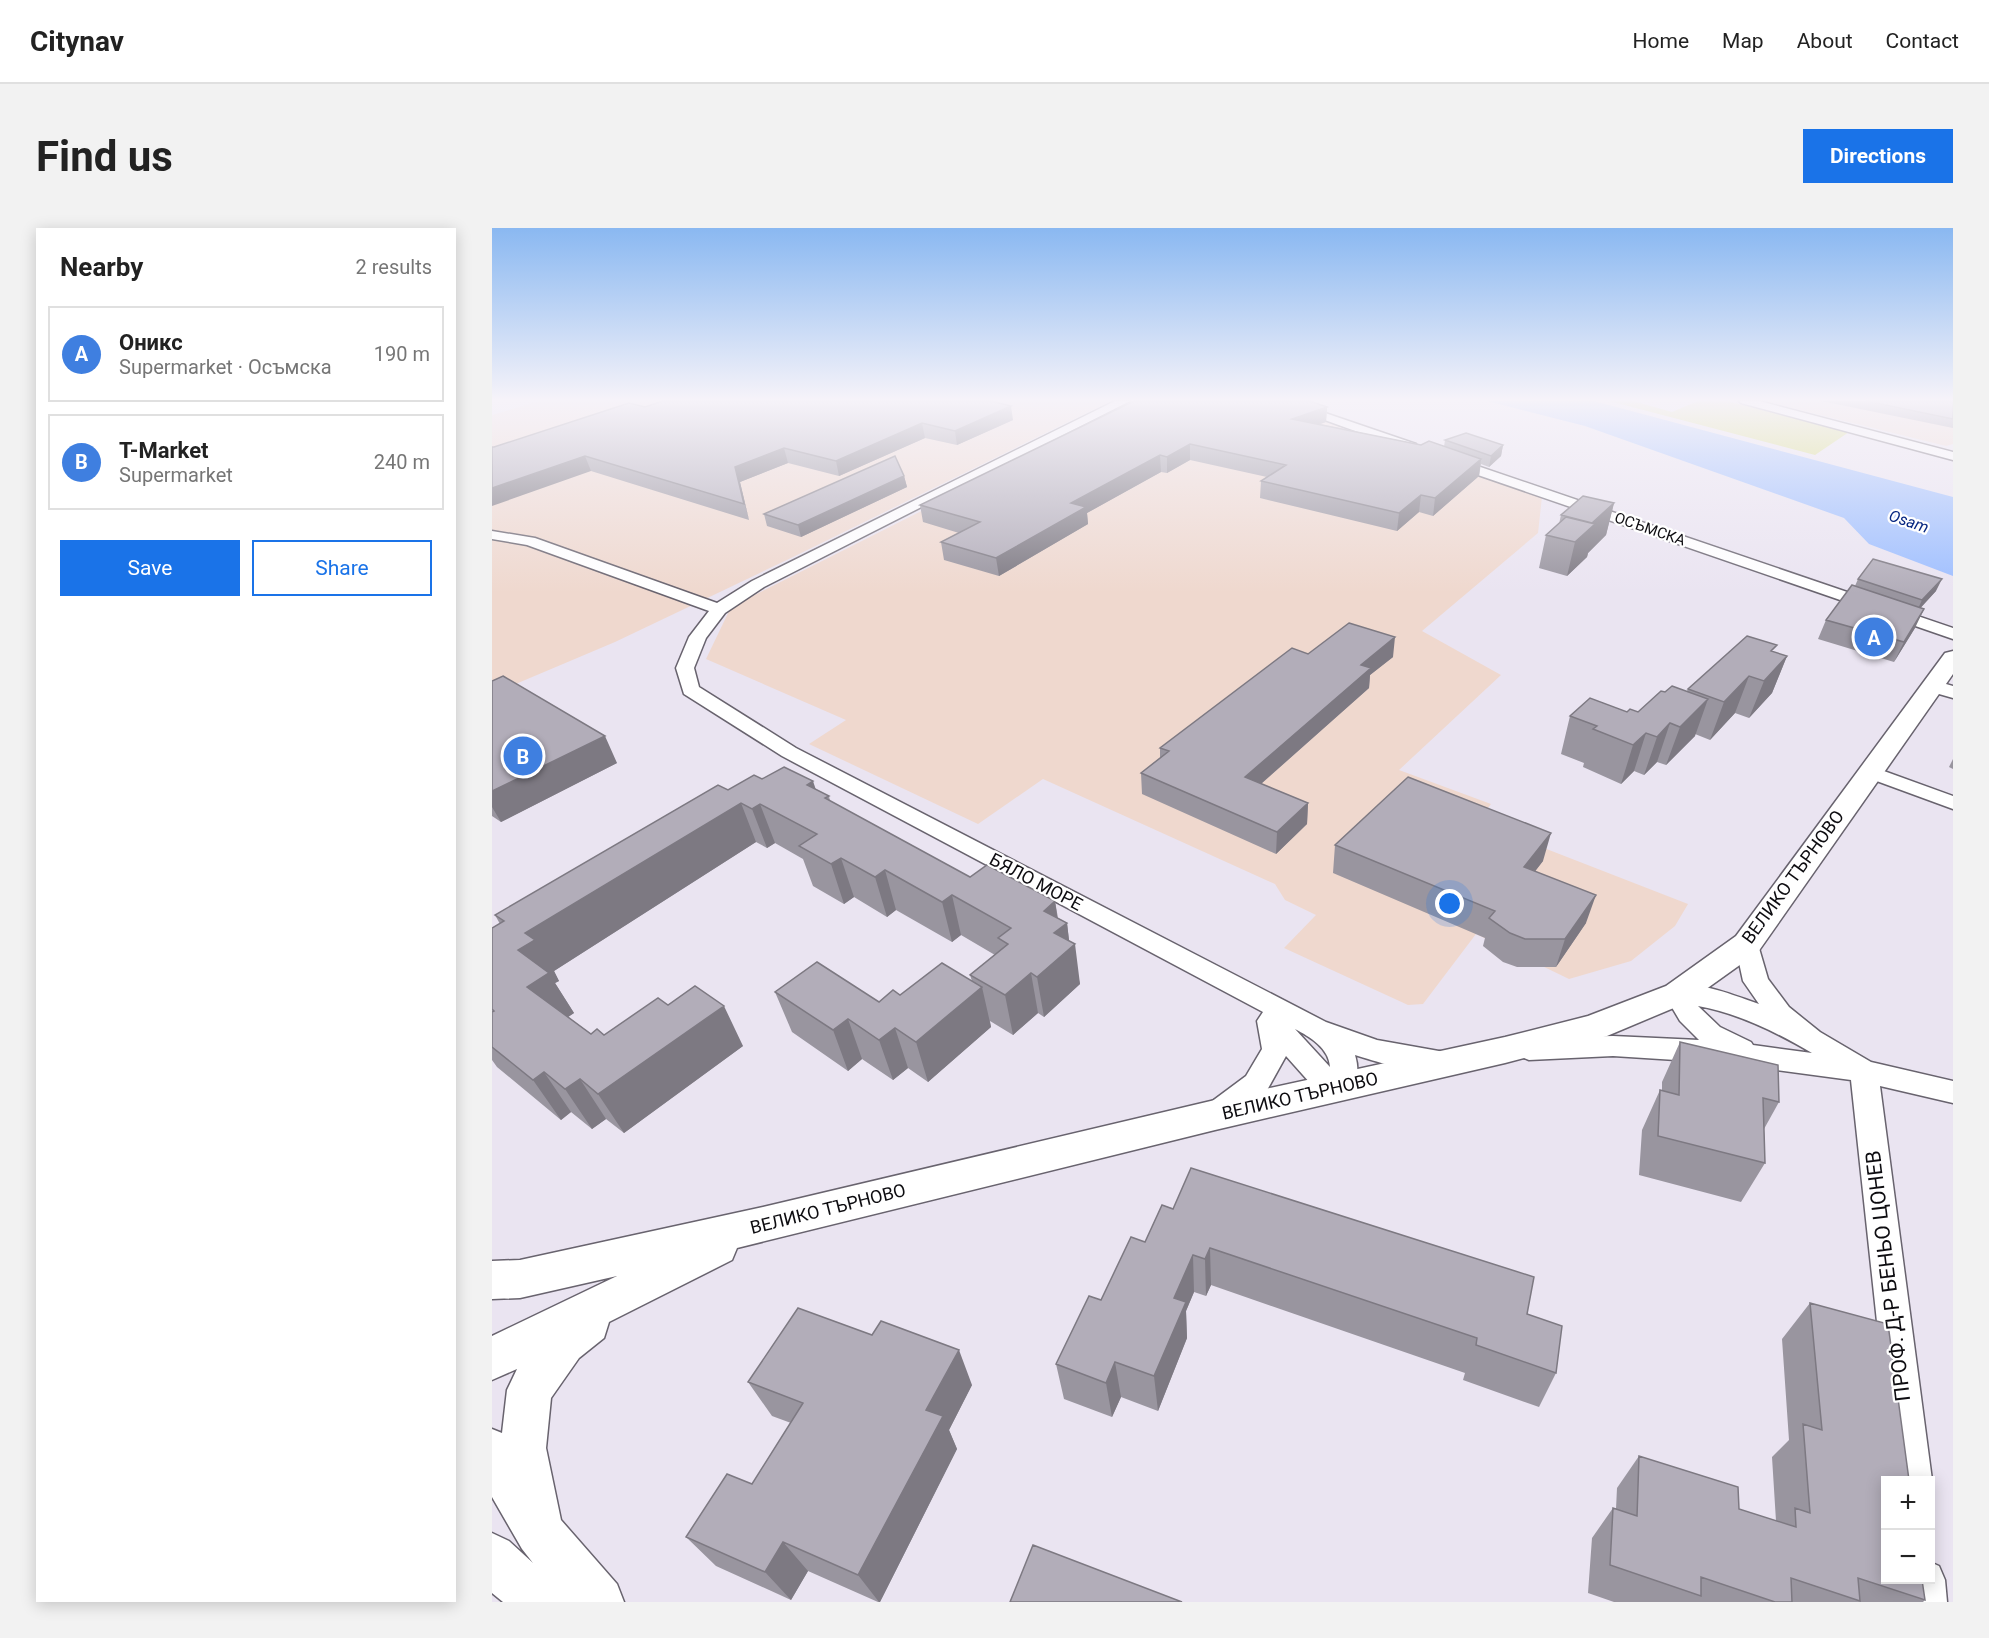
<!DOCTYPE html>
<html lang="en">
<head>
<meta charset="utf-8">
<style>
	body { margin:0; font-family:Roboto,sans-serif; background:#f2f2f2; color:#222 }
	.controls { position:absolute; right:18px; bottom:18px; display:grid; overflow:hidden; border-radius:0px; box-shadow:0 3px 15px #0003 }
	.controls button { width:54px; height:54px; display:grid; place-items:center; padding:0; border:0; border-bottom:2px solid #e0e0e0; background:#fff; color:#222; font:30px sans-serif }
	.you { position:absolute; left:958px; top:676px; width:21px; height:21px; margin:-15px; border:4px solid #fff; border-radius:50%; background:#1a73e8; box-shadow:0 0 0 9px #1a73e833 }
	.badge { display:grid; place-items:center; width:39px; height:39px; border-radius:50%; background:#1a73e8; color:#fff; font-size:20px; font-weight:700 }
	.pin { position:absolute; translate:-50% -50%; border:3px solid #fff; box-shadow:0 2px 6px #0006 }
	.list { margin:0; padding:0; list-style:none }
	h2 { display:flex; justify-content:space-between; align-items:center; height:78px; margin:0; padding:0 24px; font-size:26px }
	h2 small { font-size:20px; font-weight:400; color:#767676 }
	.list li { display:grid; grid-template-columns:39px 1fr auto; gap:18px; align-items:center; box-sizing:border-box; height:96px; margin:0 12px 12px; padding:0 12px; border:2px solid #e0e0e0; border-radius:0px }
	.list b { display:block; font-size:22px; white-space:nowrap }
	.list p { margin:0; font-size:20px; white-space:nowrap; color:#767676 }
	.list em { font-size:20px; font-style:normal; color:#767676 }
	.actions { display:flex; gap:12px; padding:18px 24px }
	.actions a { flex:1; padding:14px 0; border:2px solid #1a73e8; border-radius:0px; text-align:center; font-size:21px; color:#1a73e8 }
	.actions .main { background:#1a73e8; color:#fff }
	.map { position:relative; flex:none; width:1461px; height:1374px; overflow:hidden; border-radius:0px }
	header { display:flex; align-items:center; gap:36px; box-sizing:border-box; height:84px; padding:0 30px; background:#fff; border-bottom:2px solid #e0e0e0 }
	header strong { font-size:28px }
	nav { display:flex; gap:33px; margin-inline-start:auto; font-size:21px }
	.intro { display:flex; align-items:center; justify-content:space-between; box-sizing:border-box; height:144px; padding:0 36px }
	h1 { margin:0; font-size:42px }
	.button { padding:15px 27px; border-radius:0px; background:#1a73e8; color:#fff; font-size:21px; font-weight:700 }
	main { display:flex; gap:36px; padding:0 36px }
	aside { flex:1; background:#fff; border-radius:0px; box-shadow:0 3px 15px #0003 }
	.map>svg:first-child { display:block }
	.industrial { fill:#efd8ce }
	.green { fill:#d6dc7a }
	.water { fill:#9dbeff }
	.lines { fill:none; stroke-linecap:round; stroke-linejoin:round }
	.minor-casing { stroke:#68636e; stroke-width:3 }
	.tertiary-casing { stroke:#68636e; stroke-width:3 }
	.minor { fill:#fff; fill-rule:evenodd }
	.tertiary { fill:#fff; fill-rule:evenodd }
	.wall { fill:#99959f }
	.shaded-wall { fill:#7d7982 }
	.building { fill:#b2adb9; stroke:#7d7982; stroke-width:1.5 }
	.labels { text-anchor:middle; stroke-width:4.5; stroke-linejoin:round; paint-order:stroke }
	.far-street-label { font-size:15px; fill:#0d0c10; stroke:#fff }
	.far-water-label { font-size:16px; font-style:italic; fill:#082882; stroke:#fff }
	.street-label { font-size:18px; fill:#0d0c10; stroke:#fff }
	.near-street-label { font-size:21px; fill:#0d0c10; stroke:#fff }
</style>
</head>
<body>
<header>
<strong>Citynav</strong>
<nav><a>Home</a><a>Map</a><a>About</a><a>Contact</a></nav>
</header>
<div class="intro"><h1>Find us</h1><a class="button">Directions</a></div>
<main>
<aside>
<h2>Nearby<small>2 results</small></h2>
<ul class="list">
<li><span class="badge" style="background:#3f7fe0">A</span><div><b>Оникс</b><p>Supermarket · Осъмска</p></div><em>190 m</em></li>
<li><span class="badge" style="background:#3f7fe0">B</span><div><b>T-Market</b><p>Supermarket</p></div><em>240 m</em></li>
</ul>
<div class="actions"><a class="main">Save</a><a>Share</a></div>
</aside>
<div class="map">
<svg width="1461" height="1374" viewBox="0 0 1461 1374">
	<rect width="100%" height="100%" fill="#eae4f1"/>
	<!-- industrial -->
	<path class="industrial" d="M 47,173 L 619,173 L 299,330 L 123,414 L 0,466 L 0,187 Z
		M 774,173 L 1050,269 L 1046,305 L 930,403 L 1009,447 L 907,542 L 999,576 L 985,594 L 1196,676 L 1183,698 L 1139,733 L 1077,751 L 984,706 L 931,776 L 916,777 L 792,720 L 824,687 L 793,672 L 783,656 L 551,551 L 486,596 L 317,516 L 354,492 L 214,431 L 239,379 L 602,196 Z
		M 1272,173 L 1461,173 L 1461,216 L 1454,218 Z"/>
	<!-- green -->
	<path class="green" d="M 1117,173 L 1141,173 L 1180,184 L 1206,173 L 1235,173 L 1357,204 L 1323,227 Z"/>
	<!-- water -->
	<path class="water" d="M 995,173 L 1102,173 L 1461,269 L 1461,348 L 1377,316 L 1352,290 L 1093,198 Z"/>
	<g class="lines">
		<!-- minor casing -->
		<g class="minor-casing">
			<path id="minor" d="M 623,173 L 638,173 L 272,359 L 233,385 L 214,410 L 202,440 L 207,459 L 304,520 L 834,794 L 885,812 L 958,825 L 962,833 L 958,841 C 933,849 888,835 863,827 C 867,840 866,854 860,866 L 850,869 L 819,856 L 794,828 L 774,864 L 735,893 L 725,897 L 715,893 L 711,885 L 715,877 L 754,848 L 770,821 L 765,793 L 771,784 L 290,528 L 192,466 L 184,440 L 197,409 L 217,383 L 35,317 L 0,311 L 0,303 L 43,310 L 225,375 L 260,353 ZM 803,801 C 818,809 837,820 838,839 Z
				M 780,173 L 798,173 L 924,216 L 926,219 L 920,223 L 916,222 Z
				M 1247,173 L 1267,173 L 1461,224 L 1461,232 L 1249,175 Z
				M 959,229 L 1461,400 L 1461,411 L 954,236 L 952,233 Z
				M 1440,452 L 1461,458 L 1461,470 L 1433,462 L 1431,458 L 1433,454 Z
				M 1378,538 L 1461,568 L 1461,581 L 1371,548 L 1368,544 L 1371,540 Z
				M 1255,707 L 1264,710 L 1276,751 L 1297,779 L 1328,804 L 1379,834 L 1461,853 L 1461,875 L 1388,858 L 1440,1252 L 1438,1255 L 1438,1252 L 1402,1252 L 1359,852 L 1231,835 L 1121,828 L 1037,832 L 1027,828 L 1023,821 L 1027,814 L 1037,810 L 1121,808 L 1207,812 L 1188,793 L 1172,766 L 1176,759 C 1204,751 1240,767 1267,776 L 1251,753 L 1243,716 L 1246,710 ZM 1206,778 C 1246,785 1286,805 1320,825 L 1261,817 L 1259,814 L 1228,799 Z
				M 1438,1334 L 1447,1338 L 1453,1352 L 1455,1374 L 1415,1374 L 1413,1352 L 1438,1352 Z"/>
		</g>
		<!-- tertiary casing -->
		<g class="tertiary-casing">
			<path id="tertiary" d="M 1461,423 L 1461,446 L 1266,724 L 1196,774 L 1115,808 L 1013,835 L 723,902 L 245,1020 L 240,1032 L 117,1094 L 112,1110 L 87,1130 L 59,1170 L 54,1220 L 69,1292 L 125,1356 L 132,1374 L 11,1374 L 0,1365 L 0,1305 L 17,1313 L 41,1335 L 30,1321 L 0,1269 L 0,1201 L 10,1205 L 15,1162 L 25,1141 L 0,1152 L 0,1108 L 125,1048 L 28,1070 L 0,1071 L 0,1033 L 28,1032 L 271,979 L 723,872 L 1013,809 L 1096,788 L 1174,758 L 1244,708 L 1453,425 Z"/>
		</g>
		<!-- minor -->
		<use href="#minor" class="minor"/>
		<!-- tertiary -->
		<use href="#tertiary" class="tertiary"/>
	</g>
	<!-- wall -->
	<path class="wall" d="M 1329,173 L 1461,173 L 1461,200 Z
		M 153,179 L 521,192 L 465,217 L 433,210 L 347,248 L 296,235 L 248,254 L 257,292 L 99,243 L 2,219 Z
		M 835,179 L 834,194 L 828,196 L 929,217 L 952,219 L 953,212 L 1011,217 L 1009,228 L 997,239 L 989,236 L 987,248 L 941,288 L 927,284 L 905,303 L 768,270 L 769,253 L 775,249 L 698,232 L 675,245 L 669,244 L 595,285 L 596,296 L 507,348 L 452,332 L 449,314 L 467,305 L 431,294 L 428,277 Z
		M 412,248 L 415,259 L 309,309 L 275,298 L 272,286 Z
		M 1122,275 L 1114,307 L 1096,325 L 1095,329 L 1075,348 L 1047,340 L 1054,307 L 1067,296 L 1069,287 Z
		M 1366,351 L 1444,363 L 1428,380 L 1423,400 L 1402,434 L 1326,411 L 1334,392 L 1363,358 Z
		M 1282,424 L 1295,428 L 1280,465 L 1257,490 L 1243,485 L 1218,512 L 1203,506 L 1203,508 L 1174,537 L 1165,534 L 1152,547 L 1142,543 L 1129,556 L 1091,539 L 1092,535 L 1069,526 L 1078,488 L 1146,484 L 1173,464 L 1195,463 L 1196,461 Z
		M 816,426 L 901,429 L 878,447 L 877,460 L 769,556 L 816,575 L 815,596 L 784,626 L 650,566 L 649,545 L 668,530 L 668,520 Z
		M 0,453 L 125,535 L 9,594 L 0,588 Z
		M 1461,531 L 1461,541 L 1457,539 Z
		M 270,551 L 324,561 L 337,568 L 338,573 L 478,649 L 563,673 L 566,690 L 575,695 L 577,713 L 588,756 L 552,789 L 546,785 L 521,807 L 498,793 L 499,799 L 436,854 L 416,840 L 401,852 L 370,831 L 356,843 L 300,804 L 283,764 L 387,774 L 408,767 L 480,753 L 478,747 L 503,727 L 469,707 L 460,714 L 404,682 L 395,689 L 362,669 L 352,676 L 321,658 L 311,631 L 283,615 L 275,620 L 264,614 L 62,743 L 67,753 L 63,755 L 82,785 L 76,789 L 99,806 L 112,807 L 176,777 L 251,818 L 132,905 L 114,891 L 100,901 L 79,884 L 69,892 L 5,839 L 0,832 L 0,700 L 8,696 L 3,687 L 236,562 Z
		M 843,617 L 1051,633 L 1043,643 L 1094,695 L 1064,739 L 1025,739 L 1011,734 L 991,718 L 993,710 L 841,645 Z
		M 1188,814 L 1287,874 L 1272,901 L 1273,935 L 1249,974 L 1147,947 L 1150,902 L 1168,862 L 1170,863 L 1170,854 Z
		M 670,977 L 1035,1086 L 1064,1145 L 1047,1179 L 971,1152 L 973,1145 L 719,1057 L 714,1068 L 702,1064 L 694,1083 L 695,1110 L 666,1183 L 629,1169 L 620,1189 L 572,1171 L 564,1136 L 609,1072 L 653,1014 Z
		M 1318,1075 L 1433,1372 L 1431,1374 L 1122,1374 L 1096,1365 L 1100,1310 L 1121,1280 L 1124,1281 L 1125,1260 L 1147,1228 L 1247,1281 L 1284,1293 L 1280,1229 L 1297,1212 L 1290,1111 Z
		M 256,1154 L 480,1157 L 457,1202 L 465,1221 L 388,1374 L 386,1374 L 316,1343 L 299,1372 L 224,1338 L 194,1309 L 260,1256 L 299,1195 L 280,1188 Z"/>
	<!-- shaded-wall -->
	<path class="shaded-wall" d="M 519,178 L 521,192 L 465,217 L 463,203 Z
		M 835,179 L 834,194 L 799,206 L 800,191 Z
		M 430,195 L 433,210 L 347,248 L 344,233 Z
		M 698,216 L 698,232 L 675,245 L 675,229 Z
		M 1011,217 L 1009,228 L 997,239 L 999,228 Z
		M 292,220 L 296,235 L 248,254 L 257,292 L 243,239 Z
		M 668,227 L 669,244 L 595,285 L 596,296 L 507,348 L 504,330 L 579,275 Z
		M 93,228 L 99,243 L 0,278 L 0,260 Z
		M 989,231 L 987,248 L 941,288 L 943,270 Z
		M 412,248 L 415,259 L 309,309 L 306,297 Z
		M 929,267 L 927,284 L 905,303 L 907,285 Z
		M 1122,275 L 1114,307 L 1096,325 L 1095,329 L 1075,348 L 1083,314 L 1100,295 Z
		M 1450,351 L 1444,363 L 1424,385 L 1430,372 Z
		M 1432,381 L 1423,400 L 1402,434 L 1412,414 Z
		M 903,409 L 901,429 L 878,447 L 877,460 L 753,570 L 753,549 L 869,437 Z
		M 1295,428 L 1280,465 L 1257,490 L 1272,453 Z
		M 1257,448 L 1243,485 L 1218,512 L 1232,474 Z
		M 1216,471 L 1203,508 L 1174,537 L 1188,499 Z
		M 1178,495 L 1165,534 L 1152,547 L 1165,509 Z
		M 1154,505 L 1142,543 L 1129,556 L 1141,517 Z
		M 113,508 L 125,535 L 9,594 L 0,579 L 0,563 Z
		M 321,553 L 334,592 L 315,557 Z
		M 249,575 L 264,614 L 62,743 L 67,753 L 63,755 L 82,785 L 61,799 L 35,759 L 26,722 L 33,705 Z
		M 816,575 L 815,596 L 784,626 L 785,604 Z
		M 268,576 L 283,615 L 275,620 L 260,581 Z
		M 1059,605 L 1051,633 L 1025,667 L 1032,639 Z
		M 349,630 L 362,669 L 352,676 L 339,636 Z
		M 393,642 L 404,682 L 395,689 L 383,649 Z
		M 460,667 L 469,707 L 460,714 L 450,674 Z
		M 1104,667 L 1094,695 L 1064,739 L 1073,711 Z
		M 563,673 L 567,701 L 575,695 L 578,720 L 583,716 L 588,756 L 552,789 L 545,749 L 552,683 Z
		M 539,745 L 546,785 L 521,807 L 513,767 Z
		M 490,759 L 499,799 L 436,854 L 424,814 Z
		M 232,778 L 251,818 L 132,905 L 106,866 Z
		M 356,791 L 370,831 L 356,843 L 341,802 Z
		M 403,800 L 416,840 L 401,852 L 387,812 Z
		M 52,844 L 79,884 L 69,892 L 41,852 Z
		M 88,851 L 114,891 L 100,901 L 73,861 Z
		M 718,1020 L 719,1057 L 714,1068 L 713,1031 Z
		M 701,1027 L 702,1064 L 694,1083 L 695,1110 L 666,1183 L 662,1148 L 682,1070 Z
		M 467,1122 L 480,1157 L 457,1202 L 465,1221 L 388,1374 L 387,1374 L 366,1347 L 434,1182 Z
		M 623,1134 L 629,1169 L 620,1189 L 614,1155 Z
		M 291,1314 L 316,1343 L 299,1372 L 273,1344 Z"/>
	<!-- building -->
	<path class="building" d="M 171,173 L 499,173 L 519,178 L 463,203 L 430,195 L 344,233 L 292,220 L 243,239 L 252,276 L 93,228 L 0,260 L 0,219 L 2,219 L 137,175 L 153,179 Z
		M 642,173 L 818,173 L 835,179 L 800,191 L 929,217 L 937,213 L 989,231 L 943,270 L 929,267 L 907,285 L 769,253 L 794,237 L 698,216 L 675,229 L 668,227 L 579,275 L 594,279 L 504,330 L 449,314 L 488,294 L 428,277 Z
		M 1374,173 L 1461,173 L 1461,191 Z
		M 974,205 L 1011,217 L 999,228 L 953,212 Z
		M 403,228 L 412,248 L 306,297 L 272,286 Z
		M 1091,268 L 1122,275 L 1100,295 L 1069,287 Z
		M 1074,289 L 1103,296 L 1083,314 L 1054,307 Z
		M 1381,331 L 1450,351 L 1430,372 L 1366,351 Z
		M 1360,357 L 1432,381 L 1412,414 L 1334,392 Z
		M 857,395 L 903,409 L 869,437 L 879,440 L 753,549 L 816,575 L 785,604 L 649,545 L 677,523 L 668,520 L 800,420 L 816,426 Z
		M 1255,408 L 1285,417 L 1279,423 L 1295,428 L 1272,453 L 1257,448 L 1232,474 L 1196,461 Z
		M 11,448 L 113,508 L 0,563 L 0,453 Z
		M 1180,458 L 1216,471 L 1188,499 L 1178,495 L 1165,509 L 1154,505 L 1141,517 L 1101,501 L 1105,498 L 1078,488 L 1098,470 L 1135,484 L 1138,481 L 1146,484 L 1169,463 L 1173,464 Z
		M 292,539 L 321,553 L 315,557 L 337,568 L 333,570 L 478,649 L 495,637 L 563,673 L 552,683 L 575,695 L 562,705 L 583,716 L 545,749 L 539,745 L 513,767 L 478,747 L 516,716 L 506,710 L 519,700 L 460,667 L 450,674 L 393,642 L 383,649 L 349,630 L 339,636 L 307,618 L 325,606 L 268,576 L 260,581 L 249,575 L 33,705 L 43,712 L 26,722 L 57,745 L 35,759 L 99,806 L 105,801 L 112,807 L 166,770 L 176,777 L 203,758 L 232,778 L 106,866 L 88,851 L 73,861 L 52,844 L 41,852 L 0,819 L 0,784 L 2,783 L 0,781 L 0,700 L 12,693 L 3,687 L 226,557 L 236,562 L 262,547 L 270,551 Z
		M 916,549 L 1059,605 L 1032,639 L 1104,667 L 1073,711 L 1033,711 L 1018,705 L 997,690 L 1003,683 L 843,617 Z
		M 325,734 L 387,774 L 401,762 L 408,767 L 450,735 L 490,759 L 424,814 L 403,800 L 387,812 L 356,791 L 341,802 L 283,764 Z
		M 1188,814 L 1286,837 L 1287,874 L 1271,870 L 1273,935 L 1166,908 L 1168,862 L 1187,867 Z
		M 699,940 L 1042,1049 L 1035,1086 L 1070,1098 L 1064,1145 L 984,1117 L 985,1110 L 718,1020 L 713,1031 L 701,1027 L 682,1070 L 694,1074 L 662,1148 L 623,1134 L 614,1155 L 564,1136 L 597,1068 L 609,1072 L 639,1009 L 653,1014 L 670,977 L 681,981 Z
		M 1318,1075 L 1396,1096 L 1417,1252 L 1394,1252 L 1394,1352 L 1430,1352 L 1433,1372 L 1366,1350 L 1368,1373 L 1299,1350 L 1300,1374 L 1283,1374 L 1209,1349 L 1209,1368 L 1118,1337 L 1121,1280 L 1145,1288 L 1147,1228 L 1246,1259 L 1247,1281 L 1304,1299 L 1303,1280 L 1318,1285 L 1311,1196 L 1330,1202 Z
		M 306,1080 L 380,1107 L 389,1093 L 467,1122 L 434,1182 L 451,1188 L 366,1347 L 291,1314 L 273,1344 L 194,1309 L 235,1246 L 260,1256 L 311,1175 L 256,1154 Z
		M 541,1317 L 690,1374 L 518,1374 Z"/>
	<!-- sky -->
	<linearGradient id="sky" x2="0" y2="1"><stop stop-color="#8ab8f1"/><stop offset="0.47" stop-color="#f6f3f9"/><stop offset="1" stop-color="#f6f3f9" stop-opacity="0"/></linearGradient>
	<rect width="1461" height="365" fill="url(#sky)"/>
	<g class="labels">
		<!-- far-street labels -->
		<g class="far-street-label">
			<text transform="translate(1158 301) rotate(19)" y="5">ОСЪМСКА</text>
		</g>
		<!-- far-water labels -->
		<g class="far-water-label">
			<text transform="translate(1417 293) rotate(19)" y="6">Osam</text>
		</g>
		<!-- street labels -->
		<g class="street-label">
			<text transform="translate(1301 649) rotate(-54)" y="6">ВЕЛИКО ТЪРНОВО</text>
			<text transform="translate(544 654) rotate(28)" y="6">БЯЛО МОРЕ</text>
			<text transform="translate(808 868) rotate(-13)" y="6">ВЕЛИКО ТЪРНОВО</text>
			<text transform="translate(336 981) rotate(-14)" y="6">ВЕЛИКО ТЪРНОВО</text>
		</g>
		<!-- near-street labels -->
		<g class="near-street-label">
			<text transform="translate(1396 1048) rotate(-97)" y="7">ПРОФ. Д-Р БЕНЬО ЦОНЕВ</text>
		</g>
	</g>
</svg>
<div class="controls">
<button>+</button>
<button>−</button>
</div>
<div class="you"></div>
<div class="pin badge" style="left:1382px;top:409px;background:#3f7fe0">A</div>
<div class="pin badge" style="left:31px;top:528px;background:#3f7fe0">B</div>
</div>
</main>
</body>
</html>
